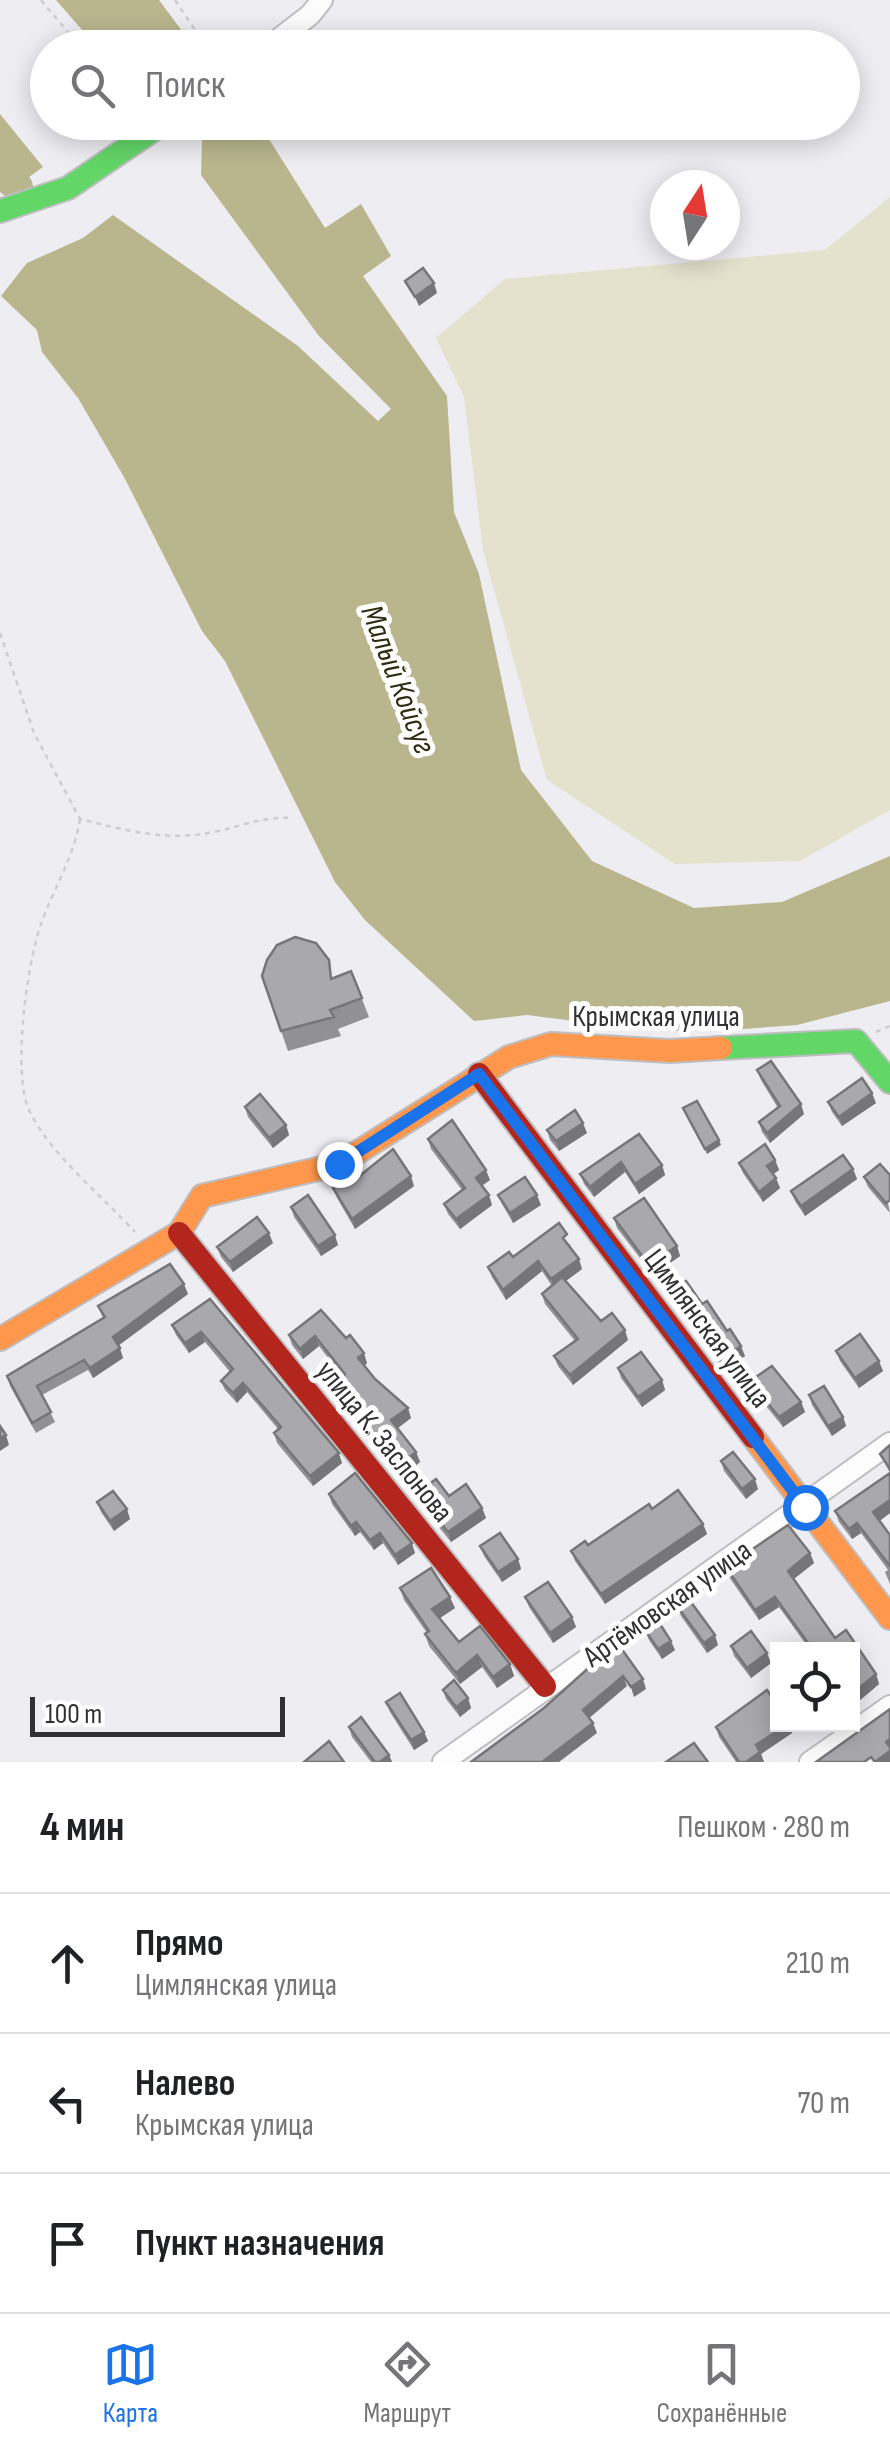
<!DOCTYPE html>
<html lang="ru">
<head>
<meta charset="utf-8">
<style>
	body { margin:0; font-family:"Sofia Sans Condensed",sans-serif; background:#f6f6f6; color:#202124 }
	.controls { position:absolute; right:30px; bottom:30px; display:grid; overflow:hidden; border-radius:0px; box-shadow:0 5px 25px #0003 }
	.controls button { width:90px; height:90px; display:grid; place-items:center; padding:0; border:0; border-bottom:2px solid #e0e0e0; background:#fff; color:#202124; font:50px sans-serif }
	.compass { position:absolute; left:650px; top:170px; width:90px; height:90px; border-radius:50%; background:#fff; box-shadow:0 5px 25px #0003; rotate:12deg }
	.scale { position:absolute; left:30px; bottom:25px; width:255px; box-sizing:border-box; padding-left:10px; border:5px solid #313133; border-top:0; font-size:28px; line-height:35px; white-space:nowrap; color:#313133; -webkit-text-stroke:8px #fff; paint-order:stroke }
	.stop { position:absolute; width:30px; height:30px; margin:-22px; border:8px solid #1a73e8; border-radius:50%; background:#fff }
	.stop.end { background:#1a73e8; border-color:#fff; box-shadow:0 2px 10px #0008 }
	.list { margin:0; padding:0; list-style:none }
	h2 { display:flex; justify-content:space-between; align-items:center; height:130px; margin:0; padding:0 40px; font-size:42px }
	h2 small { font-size:32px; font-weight:400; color:#757577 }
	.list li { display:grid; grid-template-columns:65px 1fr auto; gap:30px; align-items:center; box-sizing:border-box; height:140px; padding:0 40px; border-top:2px solid #e0e0e0 }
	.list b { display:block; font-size:38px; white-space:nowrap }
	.list p { margin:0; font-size:32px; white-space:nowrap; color:#757577 }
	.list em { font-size:32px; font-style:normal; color:#757577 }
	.icon { flex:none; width:55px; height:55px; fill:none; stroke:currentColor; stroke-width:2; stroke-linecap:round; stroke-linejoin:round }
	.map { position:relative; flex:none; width:890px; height:1762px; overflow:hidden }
	.search { position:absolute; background:#fff; box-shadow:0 5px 25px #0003; left:30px; right:30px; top:30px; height:110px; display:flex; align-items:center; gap:25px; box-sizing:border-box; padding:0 35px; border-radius:55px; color:#757577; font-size:38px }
	.sheet { height:550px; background:#fff }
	nav { display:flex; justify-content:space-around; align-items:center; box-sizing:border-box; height:140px; border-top:2px solid #e0e0e0; background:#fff; font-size:28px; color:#757577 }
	nav a { display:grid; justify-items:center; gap:5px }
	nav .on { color:#1a73e8 }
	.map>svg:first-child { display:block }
	.green { fill:#e4e2cd }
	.water { fill:#b9b68e }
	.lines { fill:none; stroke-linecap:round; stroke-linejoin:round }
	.river { stroke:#b9b68e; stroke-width:30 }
	.street-casing { stroke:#bebec1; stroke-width:24 }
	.fast-casing { stroke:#bebec1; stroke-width:26 }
	.slow-casing { stroke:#bebec1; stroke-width:26 }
	.jam-casing { stroke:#bebec1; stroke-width:26 }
	.path { stroke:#cecece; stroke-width:2.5; stroke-dasharray:5 5; stroke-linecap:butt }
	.street { stroke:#fcfcfd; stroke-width:20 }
	.fast { stroke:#63d668; stroke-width:22 }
	.slow { stroke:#ff974d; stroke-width:22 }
	.jam { stroke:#b3261e; stroke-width:22 }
	.wall { fill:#919195 }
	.shaded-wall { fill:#767679 }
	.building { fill:#a9a9ad; stroke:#767679; stroke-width:2.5 }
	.route { stroke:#1a73e8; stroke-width:12 }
	.labels { text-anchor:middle; stroke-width:10; stroke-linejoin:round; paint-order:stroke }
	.street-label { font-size:30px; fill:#313133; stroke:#fff }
	.water-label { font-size:32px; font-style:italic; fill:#2f2c11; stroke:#fff }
</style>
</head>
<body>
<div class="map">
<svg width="890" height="1762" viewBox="0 0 890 1762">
	<rect width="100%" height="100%" fill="#ededf2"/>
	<!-- green -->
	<path class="green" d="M 890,197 L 890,810 L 800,861 L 675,864 L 547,780 L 483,550 L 464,397 L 436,338 L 505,279 L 825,250 Z"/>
	<!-- water -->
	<path class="water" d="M 56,0 L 159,0 L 194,47 L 97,47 Z
		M 0,114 L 43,167 L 22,182 L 0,186 Z
		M 226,124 L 267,136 L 325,228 L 361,204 L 391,256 L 363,276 L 447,396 L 454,512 L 479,574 L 521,770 L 592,861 L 694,908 L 782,902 L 890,856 L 890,1001 L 797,1025 L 730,1030 L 653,1031 L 527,1015 L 474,1021 L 365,920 L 335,882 L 225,661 L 202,631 L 124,477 L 78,398 L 42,352 L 37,330 L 1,296 L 27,263 L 83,238 L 113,215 L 298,346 L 378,421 L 391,409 L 319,336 L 201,175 L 202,140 Z"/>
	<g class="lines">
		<!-- river -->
		<path class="river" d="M 0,173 L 18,187"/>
		<!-- street casing -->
		<g class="street-casing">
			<path id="street" d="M 267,48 L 310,15 L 322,0
				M 443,1762 L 890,1443
				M 810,1762 L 890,1706"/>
		</g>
		<!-- fast casing -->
		<g class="fast-casing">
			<path id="fast" d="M 0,211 L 68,188 L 165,122
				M 721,1048 L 856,1041 L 890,1082"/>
		</g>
		<!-- slow casing -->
		<g class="slow-casing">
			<path id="slow" d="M 0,1339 L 179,1233 L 202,1196 L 339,1164 L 509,1057 L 551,1044 L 670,1051 L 721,1048
				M 753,1437 L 890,1618"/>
		</g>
		<!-- jam casing -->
		<g class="jam-casing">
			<path id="jam" d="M 479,1074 L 753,1437
				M 179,1233 L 545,1686"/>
		</g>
		<!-- path -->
		<path class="path" d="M 41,0 L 81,48
			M 175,0 L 207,48
			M 0,633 L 34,733 L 80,819 C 124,830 168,842 214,832 C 243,826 263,816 292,818
			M 80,819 C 74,858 52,891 40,927 C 27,966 12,1072 29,1110 C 48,1152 104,1198 135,1232
			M 876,1032 L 890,1026"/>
		<!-- street -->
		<use href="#street" class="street"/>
		<!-- fast -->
		<use href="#fast" class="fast"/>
		<!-- slow -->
		<use href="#slow" class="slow"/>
		<!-- jam -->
		<use href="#jam" class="jam"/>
	</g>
	<!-- wall -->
	<path class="wall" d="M 351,971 L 369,1017 L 338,1029 L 341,1036 L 288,1051 L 262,976 L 336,977 Z
		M 757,1070 L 804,1114 L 770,1143 L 762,1132 L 759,1122 L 778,1108 L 761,1080 Z
		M 828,1102 L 876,1103 L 842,1126 L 832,1112 Z
		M 245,1107 L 286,1125 L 289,1135 L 273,1148 L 248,1117 Z
		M 547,1130 L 587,1133 L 559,1151 L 550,1140 Z
		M 639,1134 L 662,1165 L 665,1175 L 639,1194 L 625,1172 L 594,1197 L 584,1184 L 580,1174 Z
		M 428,1139 L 490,1180 L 482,1186 L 492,1205 L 460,1229 L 448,1214 L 444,1204 L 462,1190 L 431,1149 Z
		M 775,1160 L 779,1170 L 773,1174 L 780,1188 L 763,1202 L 743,1173 L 739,1163 Z
		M 880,1164 L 890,1213 L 868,1187 L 864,1177 Z
		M 853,1169 L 857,1179 L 805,1216 L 795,1201 L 791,1191 Z
		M 352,1182 L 414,1186 L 355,1229 L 337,1198 L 333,1188 Z
		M 498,1195 L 541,1205 L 513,1223 L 502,1204 Z
		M 291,1207 L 338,1245 L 321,1256 L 294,1217 Z
		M 614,1218 L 677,1246 L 680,1256 L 653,1275 L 617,1228 Z
		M 273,1243 L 233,1272 L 221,1257 L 217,1247 Z
		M 571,1244 L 569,1246 L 582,1269 L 566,1281 L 601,1321 L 628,1340 L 573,1385 L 558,1366 L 554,1356 L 575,1341 L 545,1304 L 542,1294 L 552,1286 L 542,1271 L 506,1300 L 492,1277 L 488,1267 L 513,1257 Z
		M 670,1292 L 702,1304 L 727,1331 L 745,1356 L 724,1370 L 673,1302 Z
		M 188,1294 L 118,1346 L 123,1358 L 93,1378 L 88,1370 L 42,1395 L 55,1422 L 36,1433 L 10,1386 L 7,1376 L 103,1318 L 98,1306 Z
		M 210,1299 L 342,1463 L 313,1486 L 277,1443 L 274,1433 L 278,1429 L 247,1392 L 237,1403 L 225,1390 L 221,1381 L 230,1372 L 205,1342 L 189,1353 L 176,1335 L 172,1325 Z
		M 321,1310 L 367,1363 L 365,1365 L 375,1379 L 411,1418 L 398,1428 L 416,1452 L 420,1462 L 401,1477 L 334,1396 L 331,1386 L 342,1376 L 319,1346 L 303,1359 L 292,1345 L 289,1335 Z
		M 836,1351 L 883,1371 L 859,1388 L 840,1361 Z
		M 618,1368 L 662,1380 L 665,1390 L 642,1407 L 621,1378 Z
		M 750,1381 L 801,1402 L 805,1412 L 783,1427 L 754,1391 Z
		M 809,1395 L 843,1417 L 846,1426 L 832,1436 L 812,1405 Z
		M 890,1445 L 890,1513 L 879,1521 L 890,1535 L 890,1584 L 885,1572 L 888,1570 L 861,1533 L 852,1539 L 839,1522 L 835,1511 L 890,1473 L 880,1454 Z
		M 721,1461 L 758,1489 L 746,1499 L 724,1471 Z
		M 329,1494 L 415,1553 L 398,1565 L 383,1543 L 374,1550 L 360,1532 L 355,1536 L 332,1504 Z
		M 416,1494 L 449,1496 L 482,1508 L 486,1518 L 451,1542 L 420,1504 Z
		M 97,1502 L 130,1519 L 114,1531 L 101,1512 Z
		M 652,1509 L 703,1524 L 707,1534 L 605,1604 L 575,1561 L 571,1551 L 588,1545 Z
		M 788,1525 L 810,1553 L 814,1563 L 794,1579 L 835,1638 L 846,1630 L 876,1674 L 879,1684 L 852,1707 L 852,1650 L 810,1650 L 779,1607 L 759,1620 L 729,1577 L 726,1567 Z
		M 480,1546 L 518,1559 L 521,1569 L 502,1582 L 484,1556 Z
		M 400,1588 L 455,1608 L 440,1618 L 459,1642 L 510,1664 L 514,1676 L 497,1688 L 482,1667 L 460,1684 L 429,1646 L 425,1634 L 427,1633 L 404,1600 Z
		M 525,1597 L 572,1617 L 576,1627 L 553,1643 L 529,1607 Z
		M 677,1606 L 718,1645 L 707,1653 L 681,1616 Z
		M 645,1630 L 675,1650 L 662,1659 L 649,1640 Z
		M 731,1646 L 771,1663 L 751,1678 L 734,1656 Z
		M 443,1690 L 468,1698 L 471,1708 L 460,1717 L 446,1699 Z
		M 386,1702 L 424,1732 L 428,1741 L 414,1750 L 390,1712 Z
		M 789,1724 L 792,1733 L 761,1754 L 764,1762 L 736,1762 L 719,1737 L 716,1727 Z
		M 349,1727 L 389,1755 L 392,1762 L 371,1762 L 352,1737 Z"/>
	<!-- shaded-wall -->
	<path class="shaded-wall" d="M 434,283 L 437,293 L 419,306 L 415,297 Z
		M 872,1093 L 876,1103 L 842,1126 L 839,1117 Z
		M 801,1104 L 804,1114 L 770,1143 L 767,1133 Z
		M 583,1123 L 587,1133 L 559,1151 L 556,1141 Z
		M 286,1125 L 289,1135 L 273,1148 L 269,1138 Z
		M 719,1140 L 721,1145 L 707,1154 L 705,1149 Z
		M 775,1160 L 779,1170 L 771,1176 L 767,1166 Z
		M 621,1162 L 625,1172 L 594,1197 L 590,1187 Z
		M 662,1165 L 665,1175 L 639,1194 L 635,1184 Z
		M 853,1169 L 857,1179 L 805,1216 L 801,1206 Z
		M 486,1170 L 490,1180 L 479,1187 L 476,1178 Z
		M 411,1176 L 414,1186 L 355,1229 L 352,1219 Z
		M 776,1178 L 780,1188 L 763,1202 L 759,1192 Z
		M 489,1195 L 492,1205 L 460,1229 L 456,1219 Z
		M 537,1195 L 541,1205 L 513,1223 L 510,1213 Z
		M 269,1233 L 273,1243 L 233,1272 L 230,1262 Z
		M 335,1235 L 338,1245 L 321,1256 L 318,1246 Z
		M 677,1246 L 680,1256 L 653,1275 L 649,1265 Z
		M 579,1259 L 582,1269 L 555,1289 L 551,1279 Z
		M 538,1261 L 542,1271 L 506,1300 L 503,1290 Z
		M 184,1284 L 188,1294 L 116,1347 L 113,1337 Z
		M 625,1330 L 628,1340 L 573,1385 L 570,1375 Z
		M 201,1332 L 205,1342 L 189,1353 L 185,1343 Z
		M 315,1336 L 319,1346 L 303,1359 L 300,1349 Z
		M 741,1346 L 745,1356 L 724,1370 L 721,1360 Z
		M 120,1348 L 123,1358 L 93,1378 L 90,1368 Z
		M 364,1353 L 367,1363 L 362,1368 L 358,1358 Z
		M 879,1361 L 883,1371 L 859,1388 L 855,1378 Z
		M 662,1380 L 665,1390 L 642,1407 L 638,1397 Z
		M 243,1383 L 247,1392 L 237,1403 L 233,1393 Z
		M 801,1402 L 805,1412 L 783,1427 L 779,1417 Z
		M 408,1408 L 411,1418 L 395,1430 L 391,1420 Z
		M 843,1417 L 846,1426 L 832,1436 L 828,1426 Z
		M 6,1435 L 9,1445 L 0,1451 L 0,1438 Z
		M 416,1452 L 420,1462 L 401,1477 L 397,1467 Z
		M 339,1453 L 342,1463 L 313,1486 L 310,1476 Z
		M 755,1479 L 758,1489 L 746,1499 L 742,1489 Z
		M 890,1500 L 890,1513 L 877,1523 L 873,1512 Z
		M 482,1508 L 486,1518 L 451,1542 L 448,1532 Z
		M 127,1509 L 130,1519 L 114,1531 L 110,1521 Z
		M 356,1522 L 360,1532 L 355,1536 L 351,1526 Z
		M 857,1523 L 861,1533 L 852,1539 L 849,1529 Z
		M 703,1524 L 707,1534 L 605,1604 L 601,1594 Z
		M 380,1533 L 383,1543 L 374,1550 L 370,1540 Z
		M 412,1543 L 415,1553 L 398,1565 L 395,1555 Z
		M 810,1553 L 814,1563 L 791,1581 L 788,1571 Z
		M 518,1559 L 521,1569 L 502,1582 L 498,1572 Z
		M 450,1597 L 455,1608 L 437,1620 L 432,1609 Z
		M 775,1597 L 779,1607 L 759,1620 L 755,1610 Z
		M 572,1617 L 576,1627 L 553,1643 L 550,1633 Z
		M 715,1635 L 718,1645 L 707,1653 L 704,1643 Z
		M 671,1641 L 675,1650 L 662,1659 L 658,1649 Z
		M 767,1653 L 771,1663 L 751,1678 L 747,1668 Z
		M 477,1655 L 482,1667 L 460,1684 L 456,1673 Z
		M 510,1664 L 514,1676 L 497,1688 L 493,1677 Z
		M 876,1674 L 879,1684 L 852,1707 L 852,1694 Z
		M 623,1676 L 627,1686 L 587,1720 L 583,1710 Z
		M 643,1679 L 646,1689 L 634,1697 L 631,1687 Z
		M 468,1698 L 471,1708 L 460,1717 L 456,1707 Z
		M 593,1723 L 597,1733 L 559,1762 L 542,1762 Z
		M 787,1724 L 789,1724 L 792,1733 L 761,1754 L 764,1762 L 746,1762 L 756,1745 Z
		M 424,1732 L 428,1741 L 414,1750 L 411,1740 Z
		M 890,1739 L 890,1762 L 875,1762 L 886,1742 Z
		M 389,1755 L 392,1762 L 380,1762 Z"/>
	<!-- building -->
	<path class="building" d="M 423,268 L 434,283 L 415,297 L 405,281 Z
		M 295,937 L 316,943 L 329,960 L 331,979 L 351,971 L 362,998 L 330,1010 L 334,1017 L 281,1031 L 262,976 L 267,960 L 277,945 Z
		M 771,1061 L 801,1104 L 767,1133 L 759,1122 L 780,1106 L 757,1070 Z
		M 862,1078 L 872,1093 L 839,1117 L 828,1102 Z
		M 260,1094 L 286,1125 L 269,1138 L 245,1107 Z
		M 697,1101 L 719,1140 L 705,1149 L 683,1108 Z
		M 575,1110 L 583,1123 L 556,1141 L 547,1130 Z
		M 452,1120 L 486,1170 L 476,1178 L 489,1195 L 456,1219 L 444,1204 L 465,1188 L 428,1139 Z
		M 639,1134 L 662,1165 L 635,1184 L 621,1162 L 590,1187 L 580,1174 Z
		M 765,1144 L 775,1160 L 767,1166 L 776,1178 L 759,1192 L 739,1163 Z
		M 393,1149 L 411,1176 L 352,1219 L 333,1188 L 350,1178 L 352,1182 Z
		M 843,1155 L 853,1169 L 801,1206 L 791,1191 Z
		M 880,1164 L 890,1175 L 890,1200 L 886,1203 L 864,1177 Z
		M 525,1177 L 537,1195 L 510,1213 L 498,1195 Z
		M 308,1195 L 335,1235 L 318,1246 L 291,1207 Z
		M 644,1198 L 677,1246 L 649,1265 L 614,1218 Z
		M 257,1217 L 269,1233 L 230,1262 L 217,1247 Z
		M 559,1223 L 567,1234 L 563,1238 L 579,1259 L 551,1279 L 538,1261 L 503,1290 L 488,1267 L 509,1252 L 513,1257 Z
		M 170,1264 L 184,1284 L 113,1337 L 120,1348 L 90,1368 L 84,1360 L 37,1386 L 51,1412 L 32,1423 L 7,1376 L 105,1317 L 98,1306 Z
		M 562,1277 L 601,1321 L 612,1313 L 625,1330 L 570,1375 L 554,1356 L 578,1339 L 542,1294 Z
		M 686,1281 L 702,1304 L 707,1301 L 727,1331 L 730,1329 L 741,1346 L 721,1360 L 670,1292 Z
		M 210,1299 L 339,1453 L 310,1476 L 274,1433 L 281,1427 L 243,1383 L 233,1393 L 221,1381 L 233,1369 L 201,1332 L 185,1343 L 172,1325 Z
		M 321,1310 L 346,1338 L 350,1335 L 364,1353 L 358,1358 L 375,1379 L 408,1408 L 391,1420 L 416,1452 L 397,1467 L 331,1386 L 345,1374 L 315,1336 L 300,1349 L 289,1335 Z
		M 860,1334 L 879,1361 L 855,1378 L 836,1351 Z
		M 641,1352 L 662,1380 L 638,1397 L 618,1368 Z
		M 772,1366 L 801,1402 L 779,1417 L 750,1381 Z
		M 824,1386 L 843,1417 L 828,1426 L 809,1395 Z
		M 0,1426 L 6,1435 L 0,1438 Z
		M 890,1445 L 890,1469 L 880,1454 Z
		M 733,1452 L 755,1479 L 742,1489 L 721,1461 Z
		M 355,1473 L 412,1543 L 395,1555 L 380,1533 L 370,1540 L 356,1522 L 351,1526 L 329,1494 Z
		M 890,1473 L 890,1500 L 873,1512 L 890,1535 L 890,1566 L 857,1523 L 849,1529 L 835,1511 Z
		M 436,1479 L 449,1496 L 466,1484 L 482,1508 L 448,1532 L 416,1494 Z
		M 678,1490 L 703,1524 L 601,1594 L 571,1551 L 585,1541 L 588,1545 L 649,1504 L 652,1509 Z
		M 113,1491 L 127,1509 L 110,1521 L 97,1502 Z
		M 788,1525 L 810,1553 L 788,1571 L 835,1638 L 846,1630 L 876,1674 L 852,1694 L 852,1650 L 813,1650 L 775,1597 L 755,1610 L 726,1567 Z
		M 500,1533 L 518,1559 L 498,1572 L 480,1546 Z
		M 431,1568 L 450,1597 L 432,1609 L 459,1642 L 480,1626 L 510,1664 L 493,1677 L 477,1655 L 456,1673 L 425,1634 L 429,1631 L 400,1588 Z
		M 548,1582 L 572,1617 L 550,1633 L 525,1597 Z
		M 688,1598 L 715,1635 L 704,1643 L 677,1606 Z
		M 658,1621 L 671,1641 L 658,1649 L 645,1630 Z
		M 751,1631 L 767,1653 L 747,1668 L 731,1646 Z
		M 621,1648 L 643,1679 L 631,1687 L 623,1676 L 583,1710 L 593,1723 L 542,1762 L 471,1762 L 544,1708 L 594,1663 Z
		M 454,1680 L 468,1698 L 456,1707 L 443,1690 Z
		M 767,1690 L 778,1706 L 778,1724 L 787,1724 L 756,1745 L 760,1752 L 746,1762 L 739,1762 L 716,1727 Z
		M 400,1693 L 424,1732 L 411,1740 L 386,1702 Z
		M 890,1709 L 890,1739 L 886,1742 L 890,1747 L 890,1751 L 875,1762 L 871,1757 L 864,1762 L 816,1762 Z
		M 361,1717 L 389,1755 L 380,1762 L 375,1762 L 349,1727 Z
		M 329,1741 L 344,1762 L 304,1762 Z
		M 694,1743 L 708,1762 L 666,1762 Z"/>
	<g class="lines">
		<!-- route -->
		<path class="route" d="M 339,1164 L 479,1074 L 805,1507"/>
	</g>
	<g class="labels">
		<!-- street labels -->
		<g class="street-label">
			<text x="656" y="1026">Крымская улица</text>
			<text transform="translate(708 1328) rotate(53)" y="10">Цимлянская улица</text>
			<text transform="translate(385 1441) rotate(51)" y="10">улица К. Заслонова</text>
			<text transform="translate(667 1603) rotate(-35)" y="10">Артёмовская улица</text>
		</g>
		<!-- water labels -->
		<g class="water-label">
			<text transform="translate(399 679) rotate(69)" y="11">Малый Койсуг</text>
		</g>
	</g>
</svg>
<div class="controls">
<button><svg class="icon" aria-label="locate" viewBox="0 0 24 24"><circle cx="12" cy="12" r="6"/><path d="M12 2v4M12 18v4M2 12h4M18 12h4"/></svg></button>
</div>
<svg class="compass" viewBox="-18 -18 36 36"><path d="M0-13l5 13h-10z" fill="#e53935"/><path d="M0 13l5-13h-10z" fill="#757577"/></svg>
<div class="scale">100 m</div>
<div class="stop" style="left:805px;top:1507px"></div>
<div class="stop end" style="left:339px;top:1164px"></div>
<div class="search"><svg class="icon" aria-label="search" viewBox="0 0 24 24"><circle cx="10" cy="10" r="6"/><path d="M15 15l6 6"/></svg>Поиск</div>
</div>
<section class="sheet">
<h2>4 мин<small>Пешком · 280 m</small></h2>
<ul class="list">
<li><svg class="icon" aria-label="ahead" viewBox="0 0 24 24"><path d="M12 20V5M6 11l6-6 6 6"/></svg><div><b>Прямо</b><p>Цимлянская улица</p></div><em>210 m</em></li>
<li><svg class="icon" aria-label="left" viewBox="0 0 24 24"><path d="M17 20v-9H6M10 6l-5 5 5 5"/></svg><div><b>Налево</b><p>Крымская улица</p></div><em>70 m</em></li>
<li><svg class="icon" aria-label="arrive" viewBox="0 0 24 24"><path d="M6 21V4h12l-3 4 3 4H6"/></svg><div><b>Пункт назначения</b></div></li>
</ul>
</section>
<nav>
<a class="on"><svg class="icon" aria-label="map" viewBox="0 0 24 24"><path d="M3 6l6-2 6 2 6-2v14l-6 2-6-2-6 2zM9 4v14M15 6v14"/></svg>Карта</a>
<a><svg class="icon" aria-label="directions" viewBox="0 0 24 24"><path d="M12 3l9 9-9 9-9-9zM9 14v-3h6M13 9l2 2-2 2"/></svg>Маршрут</a>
<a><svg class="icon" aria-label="saved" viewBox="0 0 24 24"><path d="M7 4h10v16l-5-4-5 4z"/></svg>Сохранённые</a>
</nav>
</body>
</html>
